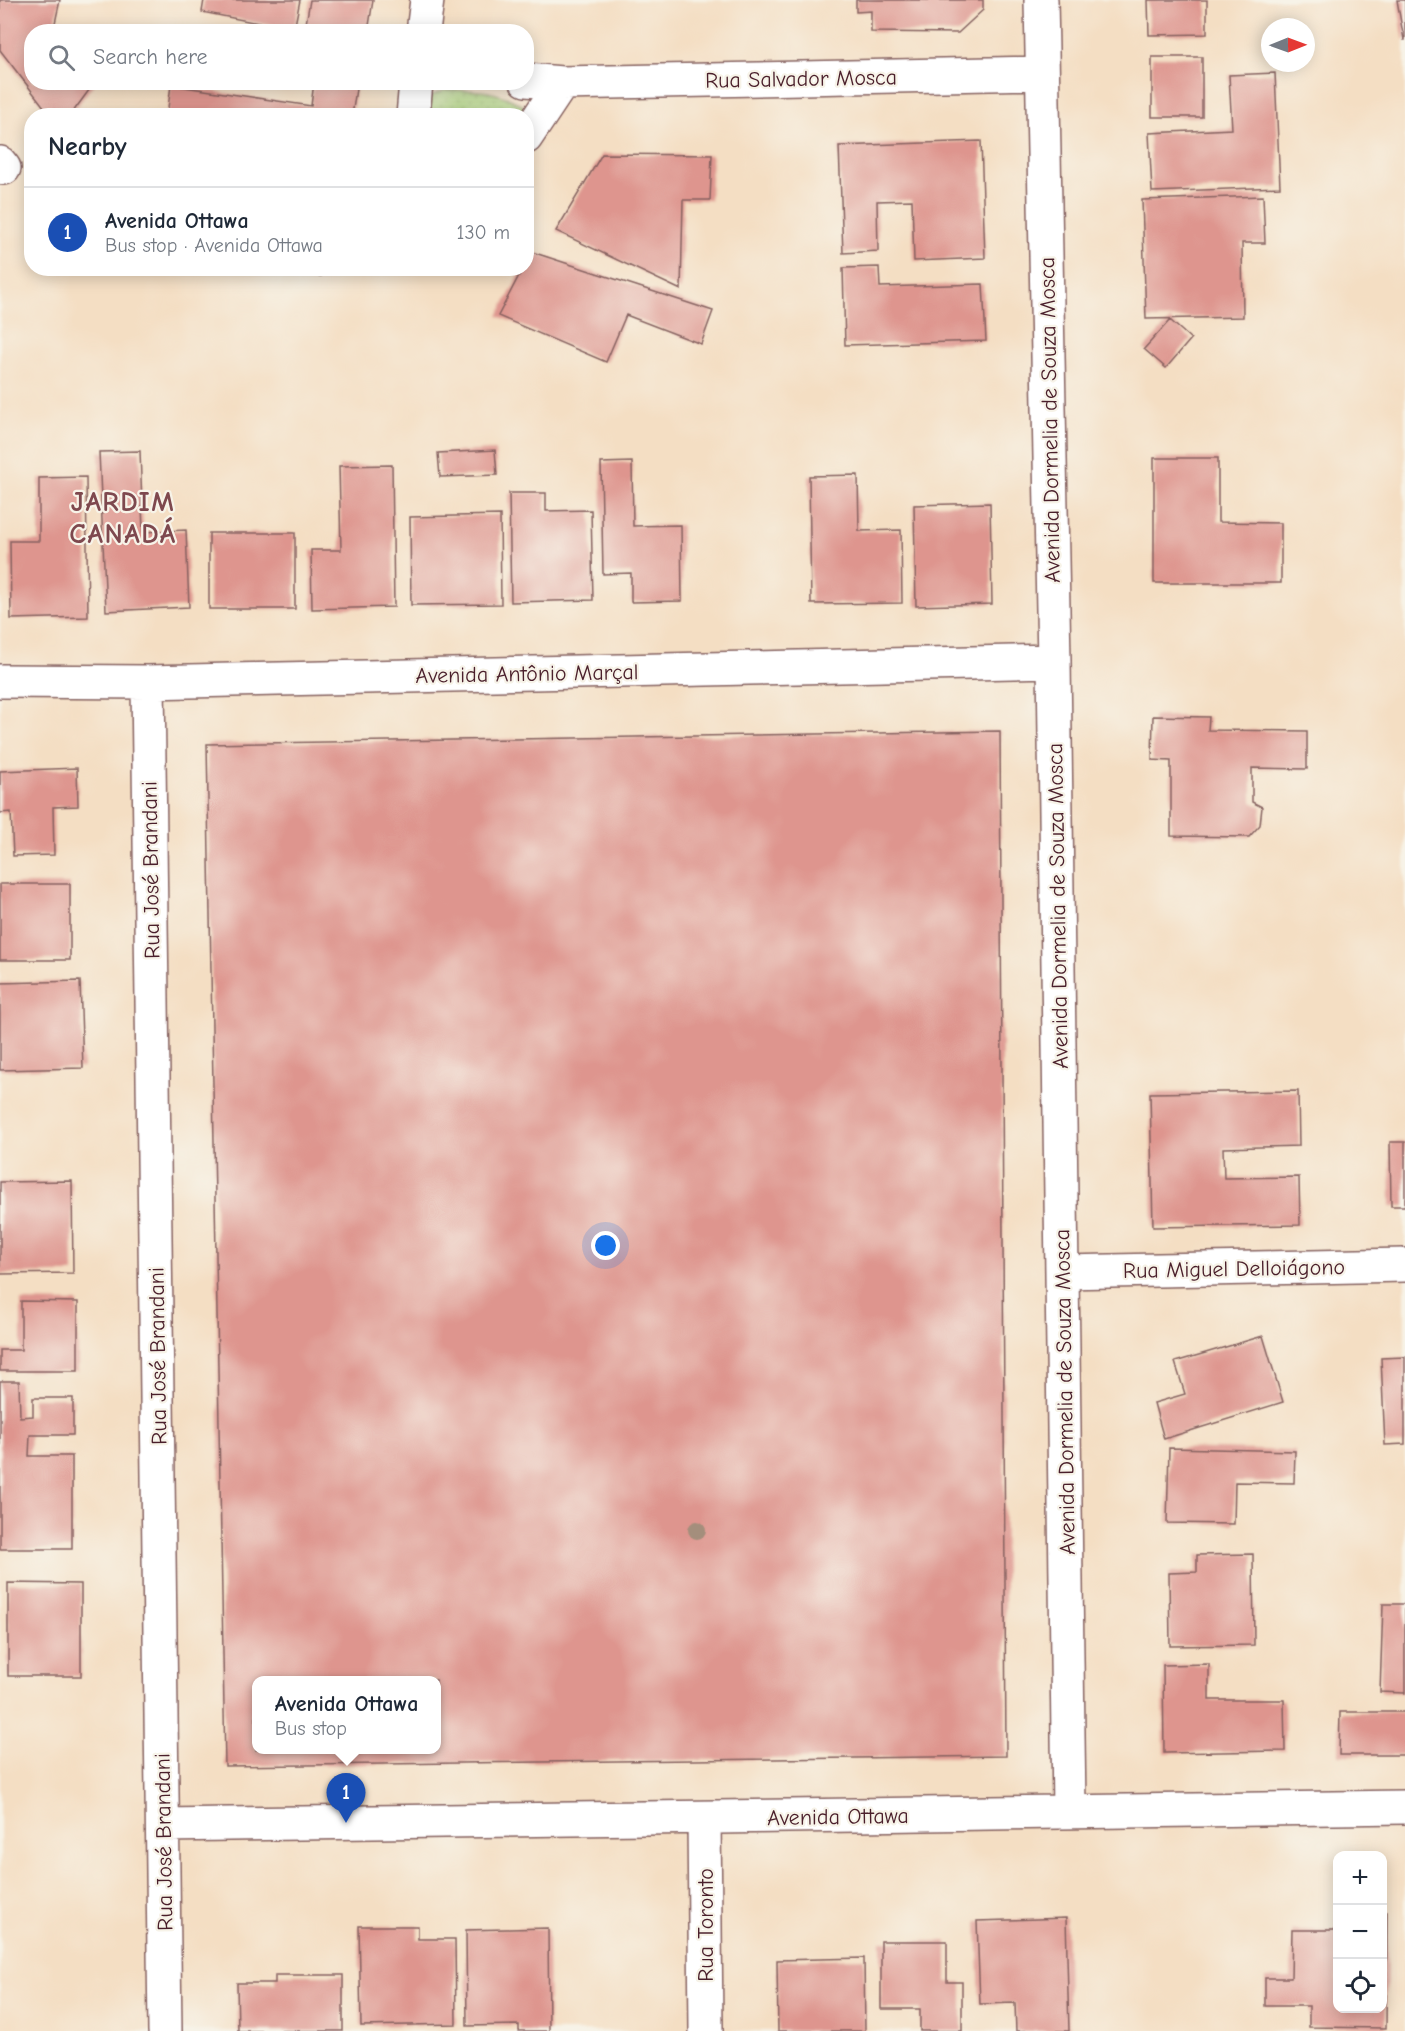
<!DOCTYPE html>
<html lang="en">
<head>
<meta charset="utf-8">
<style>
	body { margin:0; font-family:"Comic Neue",sans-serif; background:#f6f6f7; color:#1f2937 }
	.controls { position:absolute; right:18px; bottom:18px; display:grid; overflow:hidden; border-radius:12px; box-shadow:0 3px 15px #0003 }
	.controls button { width:54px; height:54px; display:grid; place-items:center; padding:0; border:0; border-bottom:2px solid #e0e1e3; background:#fff; color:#1f2937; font:30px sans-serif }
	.compass { position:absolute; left:1261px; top:18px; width:54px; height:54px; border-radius:50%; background:#fff; box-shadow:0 3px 15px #0003; rotate:89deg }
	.you { position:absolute; left:606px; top:1246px; width:21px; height:21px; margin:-15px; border:4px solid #fff; border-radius:50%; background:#1a73e8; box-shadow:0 0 0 9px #1a73e833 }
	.badge { display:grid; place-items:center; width:39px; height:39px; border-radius:50%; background:#111827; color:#fff; font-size:20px; font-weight:700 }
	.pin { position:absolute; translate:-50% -50px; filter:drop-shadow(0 2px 3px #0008) }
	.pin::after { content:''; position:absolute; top:32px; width:21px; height:18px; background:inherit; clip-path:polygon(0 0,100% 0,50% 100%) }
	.popup { position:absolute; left:252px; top:1676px; width:189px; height:78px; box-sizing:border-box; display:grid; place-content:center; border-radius:12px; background:#fff; filter:drop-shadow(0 2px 4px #0005); font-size:20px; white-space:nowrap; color:#747a83 }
	.popup b { font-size:22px; color:#1f2937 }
	.popup::after { content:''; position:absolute; left:50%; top:100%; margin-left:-12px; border:12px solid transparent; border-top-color:#fff }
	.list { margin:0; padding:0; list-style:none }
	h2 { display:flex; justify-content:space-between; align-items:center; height:78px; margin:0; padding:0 24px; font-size:26px }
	h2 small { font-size:20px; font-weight:400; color:#747a83 }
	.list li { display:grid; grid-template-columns:39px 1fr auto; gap:18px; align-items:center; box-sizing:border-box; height:90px; padding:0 24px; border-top:2px solid #e0e1e3 }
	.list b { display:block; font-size:22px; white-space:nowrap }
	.list p { margin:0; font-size:20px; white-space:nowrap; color:#747a83 }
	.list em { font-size:20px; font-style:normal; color:#747a83 }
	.icon { flex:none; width:33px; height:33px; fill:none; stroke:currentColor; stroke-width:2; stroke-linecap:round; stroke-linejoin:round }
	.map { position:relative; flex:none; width:1405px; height:2031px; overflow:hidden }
	.search { position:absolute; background:#fff; box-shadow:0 3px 15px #0003; left:24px; top:24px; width:510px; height:66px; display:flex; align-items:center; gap:15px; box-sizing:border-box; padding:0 21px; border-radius:24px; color:#747a83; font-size:22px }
	.panel { position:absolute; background:#fff; box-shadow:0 3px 15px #0003; left:24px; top:108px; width:510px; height:168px; border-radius:24px }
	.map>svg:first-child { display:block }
	.park { fill:url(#park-dots); stroke:#7b7954; stroke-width:1.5 }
	.building { fill:#de958e; fill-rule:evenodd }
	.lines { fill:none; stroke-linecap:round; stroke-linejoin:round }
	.street-casing { stroke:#866260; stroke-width:36 }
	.street { stroke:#fff; stroke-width:33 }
	.tree { fill:#a48e7b }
	.labels { text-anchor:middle; stroke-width:4.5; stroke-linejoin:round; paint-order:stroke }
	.street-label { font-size:22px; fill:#4a1f2b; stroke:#f7f3e8 }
	.district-label { font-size:28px; font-weight:bold; letter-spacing:1.5px; fill:#7e484e; stroke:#f7f3e8 }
</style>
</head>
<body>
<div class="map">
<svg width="1405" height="2031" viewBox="0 0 1405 2031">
	<defs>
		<pattern id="park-dots" width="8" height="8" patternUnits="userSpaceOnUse" patternTransform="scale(1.5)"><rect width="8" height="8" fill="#acd37e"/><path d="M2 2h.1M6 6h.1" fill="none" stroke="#96b56d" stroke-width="1.8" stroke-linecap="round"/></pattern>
	</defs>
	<rect width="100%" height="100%" fill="#f7f3e8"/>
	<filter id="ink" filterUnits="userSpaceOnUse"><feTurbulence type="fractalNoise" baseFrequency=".0167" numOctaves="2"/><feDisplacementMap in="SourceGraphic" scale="12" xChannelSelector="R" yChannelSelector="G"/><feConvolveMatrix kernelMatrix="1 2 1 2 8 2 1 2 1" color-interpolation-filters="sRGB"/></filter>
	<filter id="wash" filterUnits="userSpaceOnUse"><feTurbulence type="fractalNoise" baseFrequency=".008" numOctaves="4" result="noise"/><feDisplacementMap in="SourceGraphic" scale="24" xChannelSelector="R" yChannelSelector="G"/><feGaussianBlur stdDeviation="1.35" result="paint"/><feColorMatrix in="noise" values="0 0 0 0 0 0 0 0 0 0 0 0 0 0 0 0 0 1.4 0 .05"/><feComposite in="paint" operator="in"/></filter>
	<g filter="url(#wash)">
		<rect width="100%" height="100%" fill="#f4dec3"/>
		<!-- park -->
		<path class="park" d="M 445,90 C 479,90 495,89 525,107 L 528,119 L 526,116 L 427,116 L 429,97 Z"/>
		<g id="blocks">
			<!-- building -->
			<path class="building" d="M 0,0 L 60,0 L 55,23 L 61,32 L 32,32 L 32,82 L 95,82 L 70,116 L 51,116 L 0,50 Z
				M 204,0 L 300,0 L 294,30 L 202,12 Z
				M 310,0 L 373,0 L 368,32 L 306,24 Z
				M 856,0 L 983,0 L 983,10 L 958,33 L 871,32 L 871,11 L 856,12 Z
				M 1148,0 L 1207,0 L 1207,34 L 1149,35 Z
				M 1397,0 L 1405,0 L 1405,40 L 1404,40 Z
				M 1152,57 L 1202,57 L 1202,117 L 1152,117 Z
				M 1275,73 L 1280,187 L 1152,192 L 1149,133 L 1232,129 L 1229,75 Z
				M 314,82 L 357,82 L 352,116 L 167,116 L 171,85 L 311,106 Z
				M 981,141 L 985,258 L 914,261 L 912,200 L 877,201 L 878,251 L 843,253 L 839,146 Z
				M 602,154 L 712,155 L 710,200 L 683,200 L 681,290 L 556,231 Z
				M 1263,196 L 1265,243 L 1242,243 L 1243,317 L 1146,319 L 1142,200 Z
				M 532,252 L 713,311 L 701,344 L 626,315 L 606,362 L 498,316 L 523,268 L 526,268 Z
				M 879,267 L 880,287 L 983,284 L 986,341 L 845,345 L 843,268 Z
				M 283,268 L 323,268 L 321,276 Z
				M 1170,320 L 1191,339 L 1166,368 L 1144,349 Z
				M 495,450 L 497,475 L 440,477 L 438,453 Z
				M 140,451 L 143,532 L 186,530 L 189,607 L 106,611 L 99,452 Z
				M 1154,458 L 1218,458 L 1218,522 L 1281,523 L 1281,583 L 1154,583 Z
				M 632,462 L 633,526 L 681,525 L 682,601 L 631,602 L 631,573 L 603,574 L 601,463 Z
				M 392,465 L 394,607 L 312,609 L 311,550 L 341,550 L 339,466 Z
				M 858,475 L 859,531 L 901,530 L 902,603 L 811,604 L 809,476 Z
				M 86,477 L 88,617 L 11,619 L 10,541 L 39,541 L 39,478 Z
				M 509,493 L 546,493 L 546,511 L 591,510 L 593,600 L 511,602 Z
				M 990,503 L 992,604 L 916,606 L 914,505 Z
				M 500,515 L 501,604 L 411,605 L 410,517 Z
				M 209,533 L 295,533 L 295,609 L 209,609 Z
				M 1153,716 L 1209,717 L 1208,730 L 1307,731 L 1307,769 L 1252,768 L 1252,802 L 1262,807 L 1260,825 L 1249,837 L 1171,836 L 1171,761 L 1152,760 Z
				M 1000,731 L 1006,1756 L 225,1766 L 207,744 ZM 256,1680 L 436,1680 L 436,1750 L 256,1750 Z
				M 77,768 L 78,806 L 53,807 L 54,855 L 13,856 L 11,812 L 0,813 L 0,771 Z
				M 0,884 L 70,884 L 70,960 L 0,960 Z
				M 80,981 L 83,1068 L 0,1070 L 0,983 Z
				M 1298,1091 L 1299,1146 L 1223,1148 L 1224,1178 L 1299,1177 L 1300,1225 L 1153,1227 L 1150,1093 Z
				M 1390,1142 L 1405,1142 L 1405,1206 L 1391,1206 Z
				M 72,1181 L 73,1273 L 0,1274 L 0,1182 Z
				M 21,1301 L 78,1302 L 78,1371 L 0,1371 L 0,1350 L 21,1350 Z
				M 1263,1336 L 1283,1402 L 1164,1439 L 1154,1403 L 1185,1394 L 1175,1362 Z
				M 1405,1357 L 1405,1444 L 1385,1445 L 1381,1358 Z
				M 0,1381 L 19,1381 L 20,1417 L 33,1416 L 33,1398 L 73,1398 L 73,1435 L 30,1435 L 29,1456 L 72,1456 L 72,1549 L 0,1549 Z
				M 1169,1448 L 1295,1451 L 1294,1483 L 1235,1482 L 1234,1524 L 1167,1523 Z
				M 1253,1554 L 1254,1645 L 1170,1646 L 1169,1573 L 1197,1572 L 1197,1555 Z
				M 8,1583 L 81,1584 L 81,1676 L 8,1676 Z
				M 1383,1604 L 1405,1604 L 1405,1693 L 1380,1692 Z
				M 1209,1664 L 1209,1700 L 1284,1700 L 1285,1751 L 1164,1753 L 1163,1665 Z
				M 1340,1712 L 1405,1712 L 1405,1755 L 1339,1755 Z
				M 1382,1912 L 1387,1912 L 1386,2028 L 1309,2027 L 1309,2006 L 1265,2006 L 1265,1978 L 1291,1978 L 1292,1930 L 1338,1930 L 1338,2008 L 1382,2008 Z
				M 1066,1918 L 1069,2031 L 1016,2031 L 1015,2003 L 980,2004 L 977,1921 Z
				M 359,1926 L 418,1926 L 418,1939 L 455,1939 L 456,2024 L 361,2026 Z
				M 548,1928 L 549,2031 L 519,2031 L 519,2025 L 467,2026 L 466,1930 Z
				M 881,1941 L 947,1941 L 947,1982 L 962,1982 L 962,2031 L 920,2031 L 920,2009 L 881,2009 Z
				M 864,1958 L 865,2031 L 778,2031 L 777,1960 Z
				M 275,1975 L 343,1975 L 343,2031 L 238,2031 L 237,1983 L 275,1983 Z"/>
		</g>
	</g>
	<g filter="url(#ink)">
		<use href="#blocks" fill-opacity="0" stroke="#866260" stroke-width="1.5"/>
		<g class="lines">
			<!-- street casing -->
			<g class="street-casing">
				<path id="street" d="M 1041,0 L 1054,661 L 1069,1811
					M 423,32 L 427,0
					M 526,80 L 562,83 L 1041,73
					M 413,116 L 416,82
					M 526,137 L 562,83
					M 0,163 L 4,168
					M 0,681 L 148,682 L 1054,661
					M 148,682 L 165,2031
					M 1063,1272 L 1405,1265
					M 704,1818 L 706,2031
					M 164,1825 L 1405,1807"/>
			</g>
			<!-- street -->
			<use href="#street" class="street"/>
		</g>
		<!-- trees -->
		<circle class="tree" cx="697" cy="1530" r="9"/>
	</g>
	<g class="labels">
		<!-- street labels -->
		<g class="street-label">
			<text transform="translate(801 78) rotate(-1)" y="8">Rua Salvador Mosca</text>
			<text transform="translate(1049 420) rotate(-91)" y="8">Avenida Dormelia de Souza Mosca</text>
			<text transform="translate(527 673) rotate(-1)" y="8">Avenida Antônio Marçal</text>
			<text transform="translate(150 870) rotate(-91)" y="8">Rua José Brandani</text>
			<text transform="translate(1057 906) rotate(-91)" y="8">Avenida Dormelia de Souza Mosca</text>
			<text transform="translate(1234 1268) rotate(-1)" y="8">Rua Miguel Delloiágono</text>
			<text transform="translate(157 1356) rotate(-91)" y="8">Rua José Brandani</text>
			<text transform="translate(1064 1392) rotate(-91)" y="8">Avenida Dormelia de Souza Mosca</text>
			<text transform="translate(838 1816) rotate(-1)" y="8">Avenida Ottawa</text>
			<text transform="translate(163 1842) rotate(-91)" y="8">Rua José Brandani</text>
			<text transform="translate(705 1925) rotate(-90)" y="8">Rua Toronto</text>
		</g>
		<!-- district labels -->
		<g class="district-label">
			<text x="123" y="511">JARDIM<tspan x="123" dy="32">CANADÁ</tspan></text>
		</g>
	</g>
</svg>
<div class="controls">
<button>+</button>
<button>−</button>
<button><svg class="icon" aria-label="locate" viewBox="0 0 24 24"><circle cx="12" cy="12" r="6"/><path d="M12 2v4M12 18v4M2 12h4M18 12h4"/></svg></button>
</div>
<svg class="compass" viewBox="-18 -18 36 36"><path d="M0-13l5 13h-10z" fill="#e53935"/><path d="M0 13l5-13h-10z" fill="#747a83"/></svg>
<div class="you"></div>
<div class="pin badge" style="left:346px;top:1823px;background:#1a4fb4">1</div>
<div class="popup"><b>Avenida Ottawa</b>Bus stop</div>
<div class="search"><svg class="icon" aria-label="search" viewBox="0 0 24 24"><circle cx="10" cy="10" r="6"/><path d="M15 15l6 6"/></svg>Search here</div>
<section class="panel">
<h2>Nearby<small></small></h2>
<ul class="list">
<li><span class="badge" style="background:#1a4fb4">1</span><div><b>Avenida Ottawa</b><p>Bus stop · Avenida Ottawa</p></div><em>130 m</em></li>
</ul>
</section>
</div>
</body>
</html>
